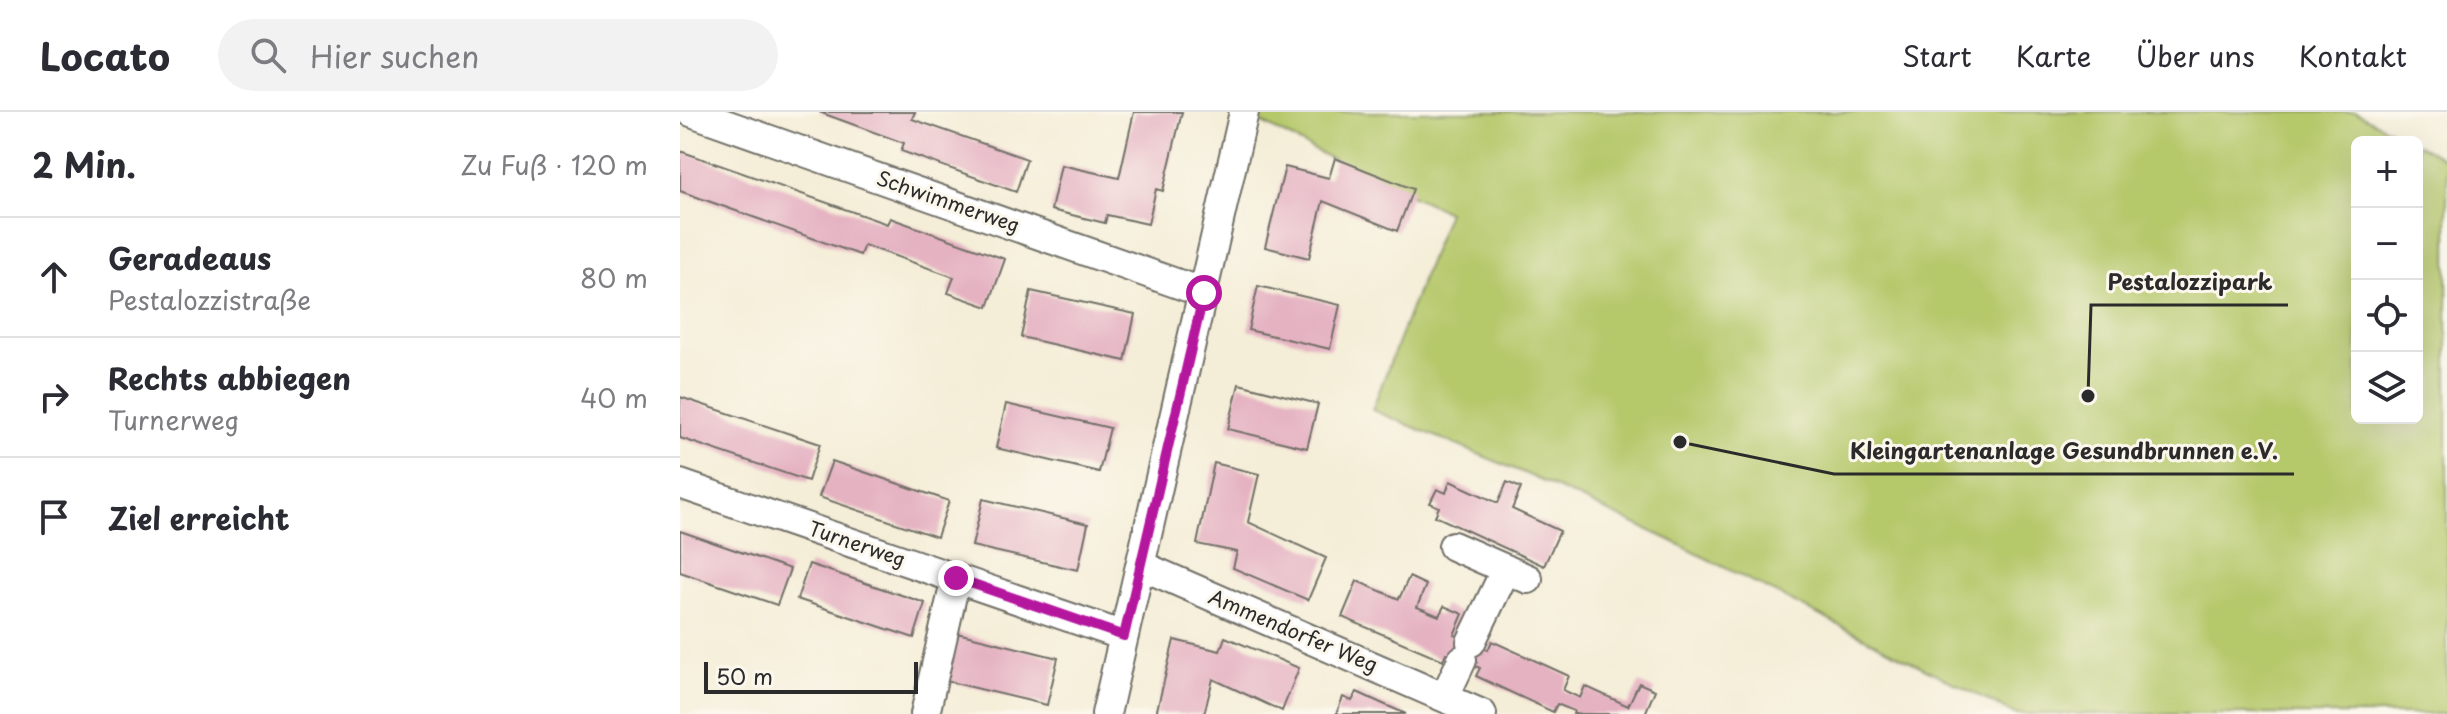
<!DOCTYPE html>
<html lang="de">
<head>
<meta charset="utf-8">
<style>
	body { margin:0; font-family:"Playpen Sans",sans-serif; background:#f2f2f3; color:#2b2b33 }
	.controls { position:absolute; right:24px; top:24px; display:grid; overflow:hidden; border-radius:12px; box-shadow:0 8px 32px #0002 }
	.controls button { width:72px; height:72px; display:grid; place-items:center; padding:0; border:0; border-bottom:2px solid #e1e1e2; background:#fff; color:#2b2b33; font:40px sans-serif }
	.scale { position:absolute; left:24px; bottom:20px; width:214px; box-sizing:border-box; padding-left:8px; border:4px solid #2b2b2b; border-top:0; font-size:22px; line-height:28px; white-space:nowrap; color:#2b2b2b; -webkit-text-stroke:6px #fbf7ec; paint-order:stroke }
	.stop { position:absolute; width:24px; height:24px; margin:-18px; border:6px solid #b5179e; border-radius:50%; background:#fff }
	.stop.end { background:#b5179e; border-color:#fff; box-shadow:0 2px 8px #0008 }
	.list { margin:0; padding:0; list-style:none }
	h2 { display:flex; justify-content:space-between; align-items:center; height:104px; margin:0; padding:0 32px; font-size:34px }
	h2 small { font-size:26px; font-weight:400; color:#7c7c81 }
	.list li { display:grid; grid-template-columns:52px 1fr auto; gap:24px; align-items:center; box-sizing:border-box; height:120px; padding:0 32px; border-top:2px solid #e1e1e2 }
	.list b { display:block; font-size:30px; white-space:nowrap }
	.list p { margin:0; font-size:26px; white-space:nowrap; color:#7c7c81 }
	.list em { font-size:26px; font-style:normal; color:#7c7c81 }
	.icon { flex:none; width:44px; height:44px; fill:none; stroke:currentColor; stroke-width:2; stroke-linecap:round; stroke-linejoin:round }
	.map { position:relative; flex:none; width:1767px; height:602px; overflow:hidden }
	header { display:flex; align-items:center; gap:48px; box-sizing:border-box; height:112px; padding:0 40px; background:#fff; border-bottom:2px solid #e1e1e2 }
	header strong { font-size:38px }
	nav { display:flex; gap:44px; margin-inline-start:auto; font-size:28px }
	.search { width:560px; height:72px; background:#f2f2f3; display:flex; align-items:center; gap:20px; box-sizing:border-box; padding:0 28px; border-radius:44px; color:#7c7c81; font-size:30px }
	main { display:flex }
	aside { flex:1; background:#fff }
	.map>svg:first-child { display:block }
	.green { fill:#b5c86b; stroke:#707a4b; stroke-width:2 }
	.building { fill:#e5b2c2 }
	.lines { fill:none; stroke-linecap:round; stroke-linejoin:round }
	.minor-casing { stroke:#716f67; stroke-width:32 }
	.minor { stroke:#fff; stroke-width:28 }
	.route { stroke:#b5179e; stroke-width:10 }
	.labels { text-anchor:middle; stroke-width:6; stroke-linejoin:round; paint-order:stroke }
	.street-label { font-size:20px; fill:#2b2b2b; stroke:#fbf7ec }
	.leader { fill:none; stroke:#2b2b2b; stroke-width:3 }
	.callout-dot { fill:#2b2b2b; stroke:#fbf7ec; stroke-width:3 }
	.callout-label { font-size:22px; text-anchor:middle; font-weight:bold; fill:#2b2b2b; stroke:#fbf7ec; stroke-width:6; stroke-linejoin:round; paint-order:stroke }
</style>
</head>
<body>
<header>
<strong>Locato</strong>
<div class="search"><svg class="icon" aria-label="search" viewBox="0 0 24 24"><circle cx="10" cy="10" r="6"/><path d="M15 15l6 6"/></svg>Hier suchen</div>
<nav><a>Start</a><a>Karte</a><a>Über uns</a><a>Kontakt</a></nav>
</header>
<main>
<aside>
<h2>2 Min.<small>Zu Fuß · 120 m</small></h2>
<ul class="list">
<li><svg class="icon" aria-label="ahead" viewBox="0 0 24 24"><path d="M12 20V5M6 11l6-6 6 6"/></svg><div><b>Geradeaus</b><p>Pestalozzistraße</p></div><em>80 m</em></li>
<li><svg class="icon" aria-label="right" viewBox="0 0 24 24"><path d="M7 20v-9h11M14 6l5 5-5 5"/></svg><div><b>Rechts abbiegen</b><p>Turnerweg</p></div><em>40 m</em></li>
<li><svg class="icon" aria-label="arrive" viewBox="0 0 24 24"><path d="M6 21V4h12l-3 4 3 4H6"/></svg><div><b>Ziel erreicht</b></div></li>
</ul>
</aside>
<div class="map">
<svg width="1767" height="602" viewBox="0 0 1767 602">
	<rect width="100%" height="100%" fill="#fbf7ec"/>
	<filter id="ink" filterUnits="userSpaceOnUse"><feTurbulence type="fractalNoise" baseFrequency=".0125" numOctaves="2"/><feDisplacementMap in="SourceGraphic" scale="16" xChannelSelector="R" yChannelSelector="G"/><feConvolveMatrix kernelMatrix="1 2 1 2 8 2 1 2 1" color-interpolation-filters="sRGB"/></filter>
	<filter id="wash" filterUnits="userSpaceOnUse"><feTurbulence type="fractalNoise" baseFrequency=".006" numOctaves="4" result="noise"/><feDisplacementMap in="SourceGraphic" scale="32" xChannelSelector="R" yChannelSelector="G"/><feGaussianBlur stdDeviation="1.8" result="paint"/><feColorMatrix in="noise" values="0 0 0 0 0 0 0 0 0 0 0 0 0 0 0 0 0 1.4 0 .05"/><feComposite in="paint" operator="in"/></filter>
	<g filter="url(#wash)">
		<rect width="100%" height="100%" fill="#f4edd7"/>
		<!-- green -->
		<path class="green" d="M 561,0 L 1675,0 L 1733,30 L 1677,30 L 1677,306 L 1737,306 L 1737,32 L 1767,48 L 1767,602 L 1335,602 L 988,427 L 844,361 L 692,298 L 768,100 L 644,43 Z"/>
		<g id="blocks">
			<!-- building -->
			<path class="building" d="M 139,0 L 235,0 L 232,7 L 347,47 L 336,80 L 221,39 L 224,31 Z
				M 454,0 L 502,0 L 483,79 L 476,77 L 468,112 L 427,103 L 425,111 L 371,98 L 381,53 L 439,66 Z
				M 0,39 L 207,112 L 210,106 L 325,147 L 308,195 L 268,181 L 274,165 L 184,133 L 180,143 L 0,79 Z
				M 655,46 L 733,77 L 717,119 L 643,89 L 629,146 L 585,135 L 605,55 L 649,66 Z
				M 578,174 L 660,193 L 650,237 L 568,218 Z
				M 351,179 L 455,202 L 445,249 L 341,225 Z
				M 559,272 L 638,292 L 627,336 L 548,317 Z
				M 0,285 L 140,332 L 128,369 L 0,326 Z
				M 326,292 L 430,316 L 419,360 L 316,336 Z
				M 152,349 L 269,389 L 257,425 L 139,385 Z
				M 534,351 L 579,362 L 568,410 L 646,446 L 628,488 L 553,456 L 557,440 L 517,432 Z
				M 770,369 L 818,391 L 827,370 L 841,376 L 832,397 L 880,419 L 864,454 L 755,404 L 759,395 L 750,391 L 757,377 L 766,381 Z
				M 303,387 L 408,412 L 398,458 L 292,434 Z
				M 0,419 L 110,457 L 97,493 L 0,460 Z
				M 129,452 L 245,491 L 234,526 L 117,487 Z
				M 729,465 L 746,473 L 737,495 L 759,504 L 764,494 L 783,502 L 774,523 L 808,538 L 812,529 L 889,564 L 883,578 L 900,586 L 905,574 L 948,594 L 959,571 L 975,578 L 965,602 L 893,602 L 894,599 L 877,592 L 873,600 L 796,564 L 800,556 L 766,541 L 763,548 L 662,505 L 677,469 L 719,487 Z
				M 273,520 L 378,546 L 367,593 L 262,568 Z
				M 545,525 L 619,556 L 602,599 L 533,567 L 524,602 L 476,602 L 494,528 L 540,539 Z
				M 677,580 L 701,591 L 726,602 L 656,602 L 663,585 L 672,589 Z"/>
		</g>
	</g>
	<g filter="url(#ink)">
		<use href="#blocks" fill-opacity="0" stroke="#716f67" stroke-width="2"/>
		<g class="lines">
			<!-- minor casing -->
			<g class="minor-casing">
				<path id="minor" d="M 11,0 L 524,181
					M 0,372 L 444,524
					M 773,434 L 848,467
					M 460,453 L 802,602
					M 791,530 L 826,457
					M 765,584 L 782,548
					M 245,602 L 276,466
					M 426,602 L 564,0"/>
			</g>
			<!-- minor -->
			<use href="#minor" class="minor"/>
		</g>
	</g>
	<g class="lines" filter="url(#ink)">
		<!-- route -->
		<path class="route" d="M 276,466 L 444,524 L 524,181"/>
	</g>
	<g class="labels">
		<!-- street labels -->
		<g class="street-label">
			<text transform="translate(268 90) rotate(19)" y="7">Schwimmerweg</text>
			<text transform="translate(177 432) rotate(19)" y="7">Turnerweg</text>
			<text transform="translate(613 519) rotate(23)" y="7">Ammendorfer Weg</text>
		</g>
	</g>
	<!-- callouts -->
	<path class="leader" d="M1408 284L1411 193H1608M1000 330L1154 362H1614"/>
	<g class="callout-dot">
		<circle cx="1408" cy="284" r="8"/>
		<circle cx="1000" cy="330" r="8"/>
	</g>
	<g class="callout-label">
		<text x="1510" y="178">Pestalozzipark</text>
		<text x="1384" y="347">Kleingartenanlage Gesundbrunnen e.V.</text>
	</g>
</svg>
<div class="controls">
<button>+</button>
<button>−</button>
<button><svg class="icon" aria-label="locate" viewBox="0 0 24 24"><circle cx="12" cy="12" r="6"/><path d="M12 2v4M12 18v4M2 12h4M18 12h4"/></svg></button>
<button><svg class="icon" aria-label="layers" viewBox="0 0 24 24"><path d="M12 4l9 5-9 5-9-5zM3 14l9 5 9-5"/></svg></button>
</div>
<div class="scale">50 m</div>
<div class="stop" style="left:524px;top:181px"></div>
<div class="stop end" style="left:276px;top:466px"></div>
</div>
</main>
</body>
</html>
